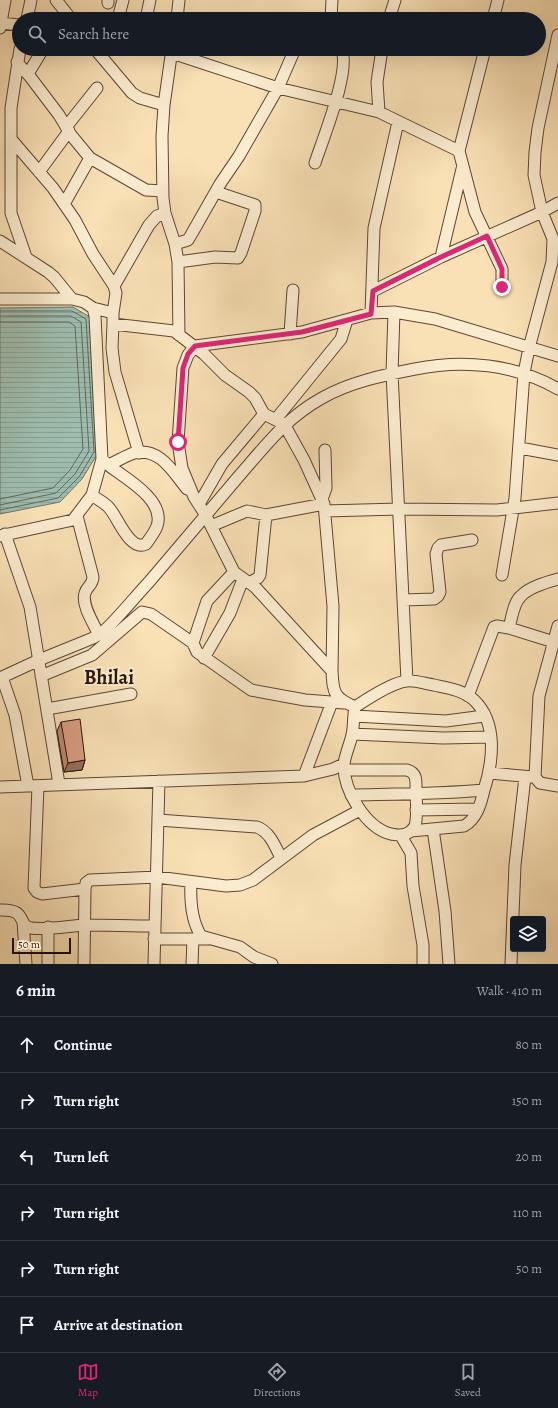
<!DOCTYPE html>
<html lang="en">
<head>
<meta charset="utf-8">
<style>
	body { margin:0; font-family:Alegreya,serif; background:#20242c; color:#f1f3f6 }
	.controls { position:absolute; right:12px; bottom:12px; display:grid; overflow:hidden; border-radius:4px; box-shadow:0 4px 16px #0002 }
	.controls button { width:36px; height:36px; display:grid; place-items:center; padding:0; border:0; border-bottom:1px solid #363941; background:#171b24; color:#f1f3f6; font:20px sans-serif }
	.scale { position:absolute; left:12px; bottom:10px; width:59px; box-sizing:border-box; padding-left:4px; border:2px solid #26140d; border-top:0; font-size:11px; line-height:14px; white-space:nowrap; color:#26140d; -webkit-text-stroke:3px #fbebcf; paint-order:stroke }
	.stop { position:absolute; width:12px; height:12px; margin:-9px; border:3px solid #db2777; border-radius:50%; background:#fff }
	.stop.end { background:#db2777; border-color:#fff; box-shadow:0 1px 4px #0008 }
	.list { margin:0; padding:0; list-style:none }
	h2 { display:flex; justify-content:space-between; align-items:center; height:52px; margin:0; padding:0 16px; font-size:17px }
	h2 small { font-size:13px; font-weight:400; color:#9ea1a6 }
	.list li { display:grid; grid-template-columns:26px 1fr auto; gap:12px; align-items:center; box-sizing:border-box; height:56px; padding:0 16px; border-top:1px solid #363941 }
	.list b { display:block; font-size:15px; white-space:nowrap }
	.list em { font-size:13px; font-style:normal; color:#9ea1a6 }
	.icon { flex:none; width:22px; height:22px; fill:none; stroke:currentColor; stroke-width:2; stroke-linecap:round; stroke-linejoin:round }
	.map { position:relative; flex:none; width:558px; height:964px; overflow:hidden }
	.search { position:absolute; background:#171b24; box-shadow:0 4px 16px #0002; left:12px; right:12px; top:12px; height:44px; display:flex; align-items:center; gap:10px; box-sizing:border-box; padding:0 14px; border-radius:22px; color:#9ea1a6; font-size:15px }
	.sheet { height:388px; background:#171b24 }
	nav { display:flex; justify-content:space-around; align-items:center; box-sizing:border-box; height:56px; border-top:1px solid #363941; background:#171b24; font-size:11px; color:#9ea1a6 }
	nav a { display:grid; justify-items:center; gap:2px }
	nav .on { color:#db2777 }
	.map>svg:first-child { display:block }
	.water { fill:url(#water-rules); stroke:#6e796e }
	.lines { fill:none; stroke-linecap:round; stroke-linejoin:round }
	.shore { stroke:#62685e; stroke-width:1 }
	.minor-casing { stroke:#5b4737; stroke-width:13 }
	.minor { stroke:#fbebcf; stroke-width:11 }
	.wall { fill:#bb8770; stroke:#26140d }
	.shaded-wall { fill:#996e5b; stroke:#26140d }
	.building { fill:#da9d82; stroke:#26140d }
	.route { stroke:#db2777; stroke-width:5 }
	.labels { text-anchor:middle; stroke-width:4; stroke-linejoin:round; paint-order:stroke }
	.town-label { font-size:20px; font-weight:bold; fill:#26140d; stroke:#fbebcf }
</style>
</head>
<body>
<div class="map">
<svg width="558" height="964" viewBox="0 0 558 964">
	<defs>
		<pattern id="water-rules" width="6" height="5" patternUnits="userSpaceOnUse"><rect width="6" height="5" fill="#9ebdaf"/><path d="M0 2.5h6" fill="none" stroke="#88a295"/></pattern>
	</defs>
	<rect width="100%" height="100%" fill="#f9e0b5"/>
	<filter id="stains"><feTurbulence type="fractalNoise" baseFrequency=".005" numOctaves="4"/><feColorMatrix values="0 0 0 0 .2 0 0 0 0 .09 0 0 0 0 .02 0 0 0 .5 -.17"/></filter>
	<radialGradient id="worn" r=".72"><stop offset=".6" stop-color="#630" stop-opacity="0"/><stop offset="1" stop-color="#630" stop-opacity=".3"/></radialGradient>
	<!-- water -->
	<path class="water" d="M 73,307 L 90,317 L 98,453 L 82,479 L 60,502 L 0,514 L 0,308 Z"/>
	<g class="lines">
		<!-- shore -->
		<path class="shore" d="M 0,311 L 72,311 L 86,319 L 94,452 L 79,477 L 58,498 L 0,510
			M 0,316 L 71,316 L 81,322 L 89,451 L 75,474 L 56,493 L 0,505
			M 0,322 L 69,322 L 75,326 L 83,449 L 70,470 L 53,488 L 0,499"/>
		<!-- minor casing -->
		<g class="minor-casing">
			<path id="minor" d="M 56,0 L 71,19
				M 108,3 L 108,0
				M 119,15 L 123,0
				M 27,19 L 31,0
				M 146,19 L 150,0
				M 177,19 L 179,0
				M 331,19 L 332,0
				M 389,19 L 395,0
				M 493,19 L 498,0
				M 0,23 L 19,25
				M 0,28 L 5,0
				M 20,49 L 11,108 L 11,213 L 26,257
				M 95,49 L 132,93 L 140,98 L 164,105
				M 172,49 L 164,105 L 162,136 L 163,198 L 165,213 L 175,244 L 178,262 L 179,335
				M 172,53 L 278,88 L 379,112 L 459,151 L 475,212 L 502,269 L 502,287
				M 17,62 L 31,78 L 59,115 L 71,135 L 90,158 L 146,190 L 163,191
				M 28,74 L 43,49
				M 379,112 L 377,82 L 382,49
				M 66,127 L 97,88
				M 11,139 L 53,188 L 75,220 L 93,254 L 114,286 L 116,293 L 113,313
				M 459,151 L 485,49
				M 315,163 C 322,141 352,68 341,49
				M 39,172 L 69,131
				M 64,204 L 90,158
				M 0,241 L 48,272 L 54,277 L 72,299 L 84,302 L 93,308 L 95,316 L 102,459 L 92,495 L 73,520 L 0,536
				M 175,244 L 188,240 L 191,235 L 220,184 L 239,156 L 278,88 L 295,49
				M 441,257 L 462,169
				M 178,262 L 215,257 L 238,258 L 241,253 L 255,211 L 255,205 L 216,192
				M 114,286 L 149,225 L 157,216 L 165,213
				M 373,291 L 441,257 L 542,212 L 558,203
				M 0,299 L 72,299
				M 93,308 L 113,313 L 113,324 L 174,331 L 204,354 L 225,375 L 249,392 L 255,398 L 264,414 L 284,424 L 304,460 L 324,504 L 333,606 L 332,671
				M 394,312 L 392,373 L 407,681
				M 371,313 L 374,228 L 398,122
				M 113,324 L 112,348 L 115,372 L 139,453
				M 290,334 L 293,290
				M 276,419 L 341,339 L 347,320
				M 520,448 L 558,455
				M 108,465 C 116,462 125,456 134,453 C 160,447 173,472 187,489
				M 92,495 C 98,500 106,503 110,509 C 118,518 130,552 146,544 C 150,538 155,532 157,526 C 166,500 125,478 108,465 L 102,459
				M 322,499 L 326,488 L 325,450
				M 199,504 L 222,464 L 264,414
				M 325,511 L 399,509 L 497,510 L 558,503
				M 77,516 L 93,577 C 93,585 87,586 85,593 C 81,605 94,624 99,635
				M 211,526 L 247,511 L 266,515 L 324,504
				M 5,534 L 30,607 L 59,784
				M 234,572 L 207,601 L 193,643 L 197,652 L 251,690 L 305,700 L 344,703
				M 502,575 L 515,498 L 524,373 L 529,348 L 552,262 L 553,239 L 542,212 L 534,175 L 535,152 L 538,128 L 558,35
				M 249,583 L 258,578 L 260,575 L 266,515
				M 403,600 L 434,599 L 438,596 L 440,592 L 436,554 L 438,548 L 441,545 L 472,540
				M 558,626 L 539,696 L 535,777 L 540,783 L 558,786
				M 509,628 L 554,642
				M 204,658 L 230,613 L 243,579
				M 41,676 L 92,655 L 142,612 L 151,614 L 193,643
				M 2,677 L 15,715 L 28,786
				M 0,678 L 39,660 L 93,638 L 104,631 C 120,616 134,598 149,582 C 179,547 209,511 239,476 C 266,445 286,418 322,398 C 350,382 384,375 415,369 C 463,359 515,364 558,389
				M 468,696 L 494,627 L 497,626 L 509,628 C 512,618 513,603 521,596 C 529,587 547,582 558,579
				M 355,707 C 334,698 333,693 332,671 L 255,587 L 234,572 L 205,514 L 194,497 L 182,468 L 178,442 L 183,368 L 188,355 L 195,346 L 302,332 L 371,313 L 394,312 L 435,319 L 558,356
				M 47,709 L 131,694
				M 354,716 L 446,721 L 484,716
				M 352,734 L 443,738 L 491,737
				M 345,770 L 407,770 C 417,773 416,780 416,789 C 416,800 418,816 415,826 C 413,830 410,832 406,834 C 400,836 397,835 391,834 C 366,828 343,790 344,764 C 345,755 350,744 352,735 C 354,726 353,716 355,707 C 367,699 393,682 407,681 C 415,680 426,684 434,685 C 448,688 463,690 474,700 C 498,723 493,762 484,790 C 440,794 396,794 351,795
				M 490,773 L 533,777
				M 304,776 L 332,702
				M 38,786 L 34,888 L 37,892 L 42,894 L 85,889
				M 0,787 L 304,776 L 333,769 L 344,764
				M 416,810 L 478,809
				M 158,820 L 257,827 C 270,832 275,846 281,858
				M 433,829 L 445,911 L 449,964
				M 411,831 L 464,826 C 477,819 481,803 484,790
				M 401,836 L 411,853 L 413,886 L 423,945 L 423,964
				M 191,882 C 190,901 191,920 201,936 L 240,947 L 254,957 L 272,964
				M 0,910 C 29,909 16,925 31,928 C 45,930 69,926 84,925 C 107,925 131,926 154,926
				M 23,922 L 26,964
				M 48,927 L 48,964
				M 154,939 L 208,939
				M 84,964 L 85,889 L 86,883 L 90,880 L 157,877 L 226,886 L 240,885 L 253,880 L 313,835 L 360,810
				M 154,964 L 159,781
				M 192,964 L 193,939
				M 511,964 L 515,865 L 525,777"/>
		</g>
		<!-- minor -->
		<use href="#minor" class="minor"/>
	</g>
	<!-- wall -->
	<path class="wall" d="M 61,722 L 85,760 L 82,770 L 64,772 L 57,731 Z"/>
	<!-- shaded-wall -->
	<path class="shaded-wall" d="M 85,760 L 82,770 L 64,772 L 68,763 Z"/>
	<!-- building -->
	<path class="building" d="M 80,719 L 85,760 L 68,763 L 61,722 Z"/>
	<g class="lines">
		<!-- route -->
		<path class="route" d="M 178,442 L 183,368 L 188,354 L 195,346 L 302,332 L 371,314 L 373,291 L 441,257 L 487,236 L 502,269 L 502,287"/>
	</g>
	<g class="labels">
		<!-- town labels -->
		<g class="town-label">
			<text x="109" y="684">Bhilai</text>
		</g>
	</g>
	<rect width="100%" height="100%" filter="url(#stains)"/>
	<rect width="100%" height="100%" fill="url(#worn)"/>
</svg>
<div class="controls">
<button><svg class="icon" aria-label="layers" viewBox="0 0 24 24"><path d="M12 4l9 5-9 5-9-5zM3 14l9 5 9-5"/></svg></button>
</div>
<div class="scale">50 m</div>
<div class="stop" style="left:178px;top:442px"></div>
<div class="stop end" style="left:502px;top:287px"></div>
<div class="search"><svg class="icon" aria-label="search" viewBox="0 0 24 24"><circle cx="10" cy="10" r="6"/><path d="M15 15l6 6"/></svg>Search here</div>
</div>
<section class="sheet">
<h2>6 min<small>Walk · 410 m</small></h2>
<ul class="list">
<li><svg class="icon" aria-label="ahead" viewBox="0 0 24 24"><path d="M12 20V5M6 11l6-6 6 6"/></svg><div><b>Continue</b></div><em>80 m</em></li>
<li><svg class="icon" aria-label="right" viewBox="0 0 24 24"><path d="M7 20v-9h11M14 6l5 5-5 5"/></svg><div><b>Turn right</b></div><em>150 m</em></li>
<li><svg class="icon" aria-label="left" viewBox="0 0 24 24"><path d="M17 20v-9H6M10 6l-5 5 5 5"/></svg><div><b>Turn left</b></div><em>20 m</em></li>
<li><svg class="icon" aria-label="right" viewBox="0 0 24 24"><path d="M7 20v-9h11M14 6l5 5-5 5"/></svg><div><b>Turn right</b></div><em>110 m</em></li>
<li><svg class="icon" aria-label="right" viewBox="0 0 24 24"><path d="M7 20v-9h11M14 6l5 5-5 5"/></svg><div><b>Turn right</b></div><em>50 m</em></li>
<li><svg class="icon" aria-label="arrive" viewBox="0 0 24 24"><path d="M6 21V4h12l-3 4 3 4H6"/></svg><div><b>Arrive at destination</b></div></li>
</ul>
</section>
<nav>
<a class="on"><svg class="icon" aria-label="map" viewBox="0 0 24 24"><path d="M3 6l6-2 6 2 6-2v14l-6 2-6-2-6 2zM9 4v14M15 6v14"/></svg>Map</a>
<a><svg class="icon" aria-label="directions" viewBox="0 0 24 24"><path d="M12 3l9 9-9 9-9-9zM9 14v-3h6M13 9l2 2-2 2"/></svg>Directions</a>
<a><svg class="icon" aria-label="saved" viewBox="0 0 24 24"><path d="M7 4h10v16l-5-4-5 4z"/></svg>Saved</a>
</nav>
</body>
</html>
